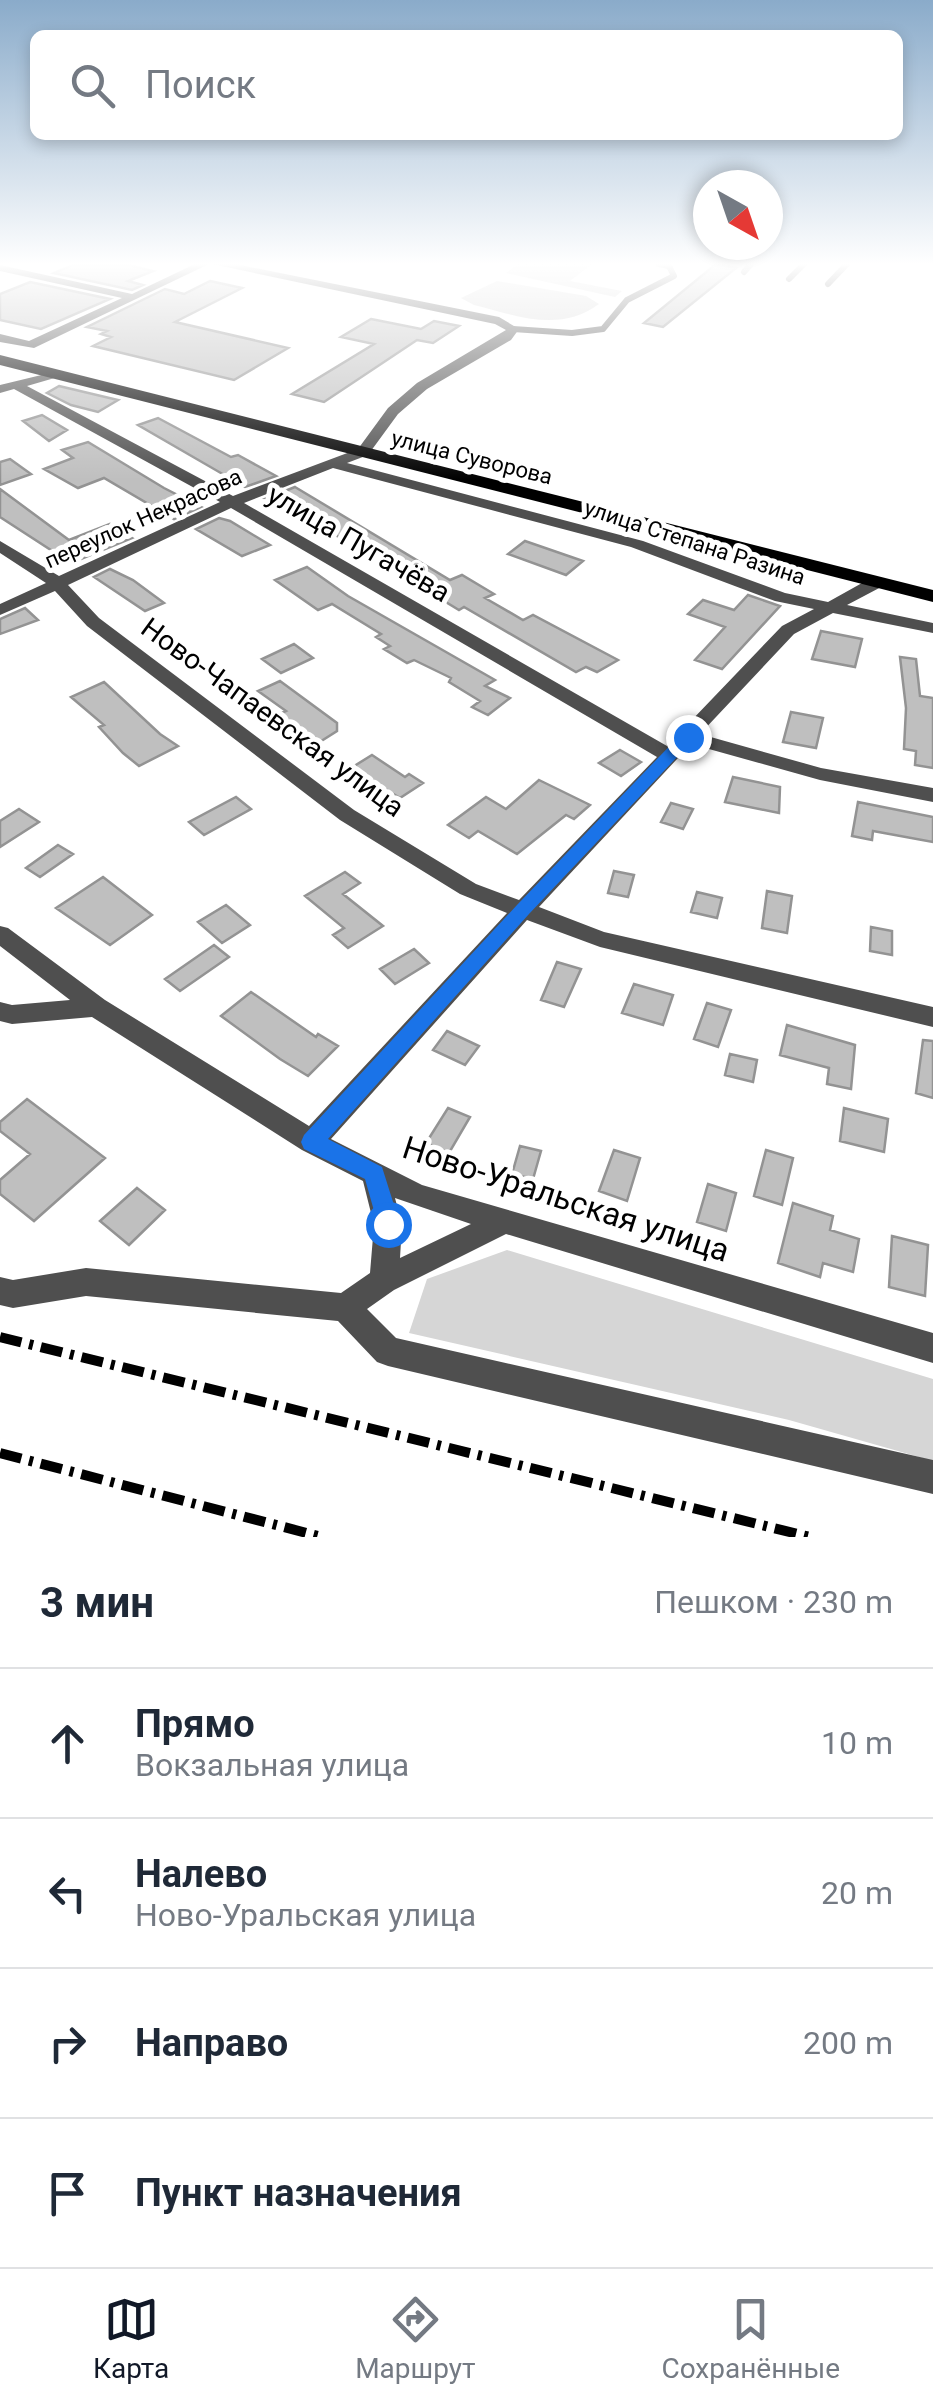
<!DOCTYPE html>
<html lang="ru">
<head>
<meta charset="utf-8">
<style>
	body { margin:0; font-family:Roboto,sans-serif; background:#f2f2f3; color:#1f2937 }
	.compass { position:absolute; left:693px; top:170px; width:90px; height:90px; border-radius:50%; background:#fff; box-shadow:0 5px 15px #0003; rotate:140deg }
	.stop { position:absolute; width:30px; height:30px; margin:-22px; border:8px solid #1a73e8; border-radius:50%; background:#fff }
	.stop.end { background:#1a73e8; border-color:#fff; box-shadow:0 2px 10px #0008 }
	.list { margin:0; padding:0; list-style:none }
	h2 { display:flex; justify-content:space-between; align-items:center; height:130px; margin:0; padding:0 40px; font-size:42px }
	h2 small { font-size:32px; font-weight:400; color:#747a83 }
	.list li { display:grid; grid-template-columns:65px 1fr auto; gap:30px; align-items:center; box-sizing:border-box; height:150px; padding:0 40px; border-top:2px solid #e0e1e3 }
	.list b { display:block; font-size:38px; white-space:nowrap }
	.list p { margin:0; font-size:32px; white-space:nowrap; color:#747a83 }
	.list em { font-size:32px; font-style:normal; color:#747a83 }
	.icon { flex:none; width:55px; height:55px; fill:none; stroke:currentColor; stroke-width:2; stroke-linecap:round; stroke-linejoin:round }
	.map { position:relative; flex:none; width:933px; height:1537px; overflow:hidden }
	.search { position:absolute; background:#fff; box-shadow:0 5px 15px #0003; left:30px; right:30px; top:30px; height:110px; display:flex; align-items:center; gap:25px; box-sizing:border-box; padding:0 35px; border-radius:15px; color:#747a83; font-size:38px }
	.sheet { height:730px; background:#fff }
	nav { display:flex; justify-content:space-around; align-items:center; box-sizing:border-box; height:140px; border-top:2px solid #e0e1e3; background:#fff; font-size:28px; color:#747a83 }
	nav a { display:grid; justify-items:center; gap:5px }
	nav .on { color:#111827 }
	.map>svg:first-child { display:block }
	.green { fill:#d6d6d6 }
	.building { fill:#bfbfbf; stroke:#939393; stroke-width:2.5 }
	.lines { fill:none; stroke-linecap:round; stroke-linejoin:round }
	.service { stroke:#4f4f4f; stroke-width:6 }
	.minor { fill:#4f4f4f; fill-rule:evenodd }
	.primary { fill:#000; fill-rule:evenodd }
	.rail { stroke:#000; stroke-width:10; stroke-dasharray:22 8 4 8; stroke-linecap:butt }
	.route { fill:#1a73e8 }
	.labels { text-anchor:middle; stroke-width:10; stroke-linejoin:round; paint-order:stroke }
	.far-street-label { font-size:22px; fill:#000; stroke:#fff }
	.street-label { font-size:28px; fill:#000; stroke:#fff }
	.near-street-label { font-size:32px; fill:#000; stroke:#fff }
</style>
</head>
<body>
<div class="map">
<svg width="933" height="1537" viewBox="0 0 933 1537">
	<rect width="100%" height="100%" fill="#fff"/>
	<!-- green -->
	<path class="green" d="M 518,264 L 592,264 L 570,281 L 622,291 L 615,297 L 506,273 Z
		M 497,281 L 586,296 L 599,304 C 560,333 518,316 474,305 L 461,298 Z
		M 507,1250 L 933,1379 L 933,1461 L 789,1420 L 409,1333 L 427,1279 Z"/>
	<!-- building -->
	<path class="building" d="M 75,264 L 124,264 L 153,271 L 128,281 L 143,285 L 132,290 L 54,273 Z
		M 716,264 L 736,268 L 663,327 L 644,323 Z
		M 210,281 L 242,288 L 175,322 L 288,348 L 234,380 L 93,346 L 111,337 L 101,334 L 107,331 L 87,327 L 165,289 L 184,294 Z
		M 30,282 L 110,299 L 41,329 L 0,320 L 0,294 Z
		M 371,319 L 421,329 L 434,321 L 459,326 L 433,343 L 417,340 L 324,402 L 292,394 L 374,344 L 341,337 Z
		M 59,386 L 118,400 L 98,412 L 71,405 L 47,393 Z
		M 42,415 L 67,430 L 49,441 L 23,421 Z
		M 158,418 L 231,457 L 238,455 L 276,476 L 245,487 L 138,425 Z
		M 88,442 L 164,488 L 201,507 L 174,519 L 104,478 L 78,488 L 44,469 L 73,458 L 62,450 Z
		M 10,459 L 31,474 L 0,485 L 0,462 Z
		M 295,487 L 450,580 L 462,575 L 494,594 L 485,598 L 523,620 L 533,615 L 618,660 L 597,672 L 586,667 L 576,672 L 464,607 L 459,610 L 304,516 L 299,518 L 265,499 Z
		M 0,489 L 69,540 L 110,524 L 132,538 L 71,563 L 0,517 Z
		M 219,518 L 230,521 L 270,545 L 242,556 L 196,529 Z
		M 525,541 L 583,561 L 566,575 L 508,554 Z
		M 307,567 L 348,596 L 495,680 L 485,686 L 510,698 L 488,715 L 472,707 L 480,701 L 449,682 L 451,678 L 414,660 L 407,663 L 384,649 L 390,646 L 376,637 L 381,634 L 332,604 L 318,610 L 275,580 Z
		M 110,569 L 133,580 L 164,603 L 145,611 L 94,577 Z
		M 748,595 L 780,606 L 722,669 L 695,660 L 725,627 L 688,614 L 703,600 L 734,610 Z
		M 25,608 L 38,620 L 0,634 L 0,619 Z
		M 821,631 L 862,639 L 855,667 L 812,659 Z
		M 294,644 L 313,658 L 281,673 L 262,659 Z
		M 900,657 L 916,659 L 920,696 L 933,698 L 933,768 L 915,765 L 916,751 L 904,749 L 906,708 Z
		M 280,681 L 337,723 L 337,731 L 315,745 L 277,715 L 286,711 L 258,691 Z
		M 104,682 L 160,734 L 178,746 L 139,766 L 123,753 L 99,727 L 104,725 L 71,697 Z
		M 791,712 L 823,718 L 816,748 L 783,742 Z
		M 620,750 L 641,762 L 621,776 L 599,763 Z
		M 372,755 L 405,777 L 409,774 L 423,783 L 400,798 L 351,768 Z
		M 733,777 L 780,787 L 779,813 L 725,802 Z
		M 539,780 L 590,805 L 574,819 L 566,815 L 517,854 L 478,831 L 469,838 L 448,825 L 486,797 L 506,809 Z
		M 236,797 L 251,809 L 204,835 L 189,822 Z
		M 858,802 L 933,817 L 933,842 L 873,831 L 872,840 L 852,836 Z
		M 671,803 L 693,809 L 683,829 L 661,822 Z
		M 19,809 L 39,822 L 0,847 L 0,821 Z
		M 58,845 L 73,854 L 40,877 L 26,868 Z
		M 614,871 L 634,875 L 628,897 L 608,893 Z
		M 345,872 L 360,883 L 343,894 L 383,926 L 348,948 L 333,935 L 344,928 L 305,896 Z
		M 103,877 L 152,915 L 110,945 L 56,908 Z
		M 767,891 L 792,896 L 787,933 L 762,928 Z
		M 697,892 L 722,898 L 717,918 L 691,912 Z
		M 226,905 L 250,925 L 222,943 L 198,922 Z
		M 871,927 L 892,931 L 892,955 L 870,951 Z
		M 214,945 L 229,957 L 180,991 L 165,979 Z
		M 414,949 L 429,963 L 395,984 L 380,969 Z
		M 557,962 L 581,969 L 564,1007 L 541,1000 Z
		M 634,984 L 673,995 L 663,1025 L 622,1013 Z
		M 251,992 L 316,1037 L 318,1034 L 338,1046 L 308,1076 L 280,1059 L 221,1016 Z
		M 707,1003 L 731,1010 L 718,1047 L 694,1039 Z
		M 787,1025 L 855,1045 L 851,1089 L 827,1084 L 829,1068 L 780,1055 Z
		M 447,1031 L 479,1046 L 465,1065 L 433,1050 Z
		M 923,1040 L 933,1041 L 933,1098 L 916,1093 Z
		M 730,1054 L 757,1060 L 753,1082 L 725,1075 Z
		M 27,1099 L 105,1158 L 34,1221 L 0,1194 L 0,1180 L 30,1154 L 0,1131 L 0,1122 Z
		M 448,1108 L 470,1117 L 449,1153 L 426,1143 Z
		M 844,1108 L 888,1119 L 884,1152 L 840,1141 Z
		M 520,1146 L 541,1151 L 533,1179 L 512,1174 Z
		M 614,1150 L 640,1158 L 627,1201 L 599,1191 Z
		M 766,1150 L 793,1158 L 782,1205 L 754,1196 Z
		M 708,1184 L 736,1193 L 726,1231 L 697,1222 Z
		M 137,1188 L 165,1210 L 129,1245 L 100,1221 Z
		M 793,1203 L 833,1216 L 830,1230 L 859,1239 L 853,1272 L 823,1263 L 820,1277 L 778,1263 Z
		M 892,1236 L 928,1245 L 925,1296 L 889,1287 Z"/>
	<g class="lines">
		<!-- service -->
		<path class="service" d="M 744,272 L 751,264
			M 789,279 L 804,264
			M 828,284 L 847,264
			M 513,329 L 572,333 L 603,329 L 627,300 L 674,276 L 669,266 L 659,264"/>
		<!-- minor -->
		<path class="minor" d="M 195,264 L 209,264 L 34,348 L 0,342 L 0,334 L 29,341 L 122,298 L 0,271 L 0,265 L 132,294 Z
			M 212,264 L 235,264 L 499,317 L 519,329 L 511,340 L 427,389 L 398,414 L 368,455 L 347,463 L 643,541 L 785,593 L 828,602 L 871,578 L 883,578 L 883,586 L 847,605 L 933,623 L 933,633 L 833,613 L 794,634 L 700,734 L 821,768 L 933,788 L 933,802 L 820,780 L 691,744 L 539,907 L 604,932 L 933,1007 L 933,1027 L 600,947 L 527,920 L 331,1139 L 422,1185 L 933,1333 L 933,1363 L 506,1234 L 394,1290 L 367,1309 L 396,1338 L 933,1460 L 933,1494 L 388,1366 L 377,1362 L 338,1321 L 86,1296 L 13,1308 L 0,1305 L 0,1277 L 13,1280 L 86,1268 L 341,1293 L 370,1273 L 374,1225 L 363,1181 L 302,1150 L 92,1017 L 12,1024 L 0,1021 L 0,1002 L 12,1005 L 70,1000 L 0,946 L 0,926 L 8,928 L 105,1000 L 309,1126 L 507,913 L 460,894 L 340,820 L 87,626 L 55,591 L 0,615 L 0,604 L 46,583 L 0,553 L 0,541 L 59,576 L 220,502 L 14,389 L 0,393 L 0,385 L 58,371 L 58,377 L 27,386 L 233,496 L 358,449 L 388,408 L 417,383 L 506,330 L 495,324 ZM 333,468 L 631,547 L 775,601 L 814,609 L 782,626 L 667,746 L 244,503 ZM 231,508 L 657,757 L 519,900 L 476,884 L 354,810 L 99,618 L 68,585 ZM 395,1198 L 471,1224 L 400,1258 L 402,1225 Z"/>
		<!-- primary -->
		<path class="primary" d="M 0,355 L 933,590 L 933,602 L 0,365 Z"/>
		<!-- rail -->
		<path class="rail" d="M 0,1337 L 810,1537
			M 0,1453 L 322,1537"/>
	</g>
	<!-- sky -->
	<linearGradient id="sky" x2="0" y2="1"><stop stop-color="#8aabca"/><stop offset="0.55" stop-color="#fff"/><stop offset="1" stop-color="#fff" stop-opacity="0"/></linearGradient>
	<rect width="933" height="480" fill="url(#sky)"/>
	<!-- route -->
	<path class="route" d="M 682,733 L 696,737 L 529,914 L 328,1139 L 382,1167 L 400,1224 L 396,1232 L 388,1235 L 380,1232 L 365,1179 L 304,1149 L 301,1142 L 304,1135 L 517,905 Z"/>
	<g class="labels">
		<!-- far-street labels -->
		<g class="far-street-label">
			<text transform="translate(472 457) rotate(14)" y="8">улица Суворова</text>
			<text transform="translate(143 518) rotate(-24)" y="8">переулок Некрасова</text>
			<text transform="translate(695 542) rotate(18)" y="8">улица Степана Разина</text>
		</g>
		<!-- street labels -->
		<g class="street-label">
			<text transform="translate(359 543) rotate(30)" y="10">улица Пугачёва</text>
			<text transform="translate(273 717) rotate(36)" y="10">Ново-Чапаевская улица</text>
		</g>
		<!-- near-street labels -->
		<g class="near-street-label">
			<text transform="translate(566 1199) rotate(18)" y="11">Ново-Уральская улица</text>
		</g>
	</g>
</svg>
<svg class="compass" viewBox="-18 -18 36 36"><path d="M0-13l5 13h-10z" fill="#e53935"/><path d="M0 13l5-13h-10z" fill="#747a83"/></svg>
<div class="stop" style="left:388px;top:1224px"></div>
<div class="stop end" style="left:688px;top:737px"></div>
<div class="search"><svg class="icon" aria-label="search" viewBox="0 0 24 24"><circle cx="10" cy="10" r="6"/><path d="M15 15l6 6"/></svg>Поиск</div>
</div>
<section class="sheet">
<h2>3 мин<small>Пешком · 230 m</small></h2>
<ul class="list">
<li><svg class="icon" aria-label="ahead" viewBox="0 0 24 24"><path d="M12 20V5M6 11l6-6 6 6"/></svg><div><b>Прямо</b><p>Вокзальная улица</p></div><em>10 m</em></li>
<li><svg class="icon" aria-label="left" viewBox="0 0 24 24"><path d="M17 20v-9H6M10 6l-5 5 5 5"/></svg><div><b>Налево</b><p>Ново-Уральская улица</p></div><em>20 m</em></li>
<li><svg class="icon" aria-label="right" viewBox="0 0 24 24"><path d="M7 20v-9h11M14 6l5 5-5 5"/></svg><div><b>Направо</b></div><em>200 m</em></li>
<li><svg class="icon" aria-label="arrive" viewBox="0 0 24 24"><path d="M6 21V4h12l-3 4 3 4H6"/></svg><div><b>Пункт назначения</b></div></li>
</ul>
</section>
<nav>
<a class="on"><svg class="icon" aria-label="map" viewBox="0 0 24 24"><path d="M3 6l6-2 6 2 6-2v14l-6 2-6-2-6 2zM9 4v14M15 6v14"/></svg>Карта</a>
<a><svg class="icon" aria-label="directions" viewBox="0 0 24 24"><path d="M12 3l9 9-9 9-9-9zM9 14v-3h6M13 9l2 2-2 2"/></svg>Маршрут</a>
<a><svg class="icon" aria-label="saved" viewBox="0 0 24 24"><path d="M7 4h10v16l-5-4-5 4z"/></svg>Сохранённые</a>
</nav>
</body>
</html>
